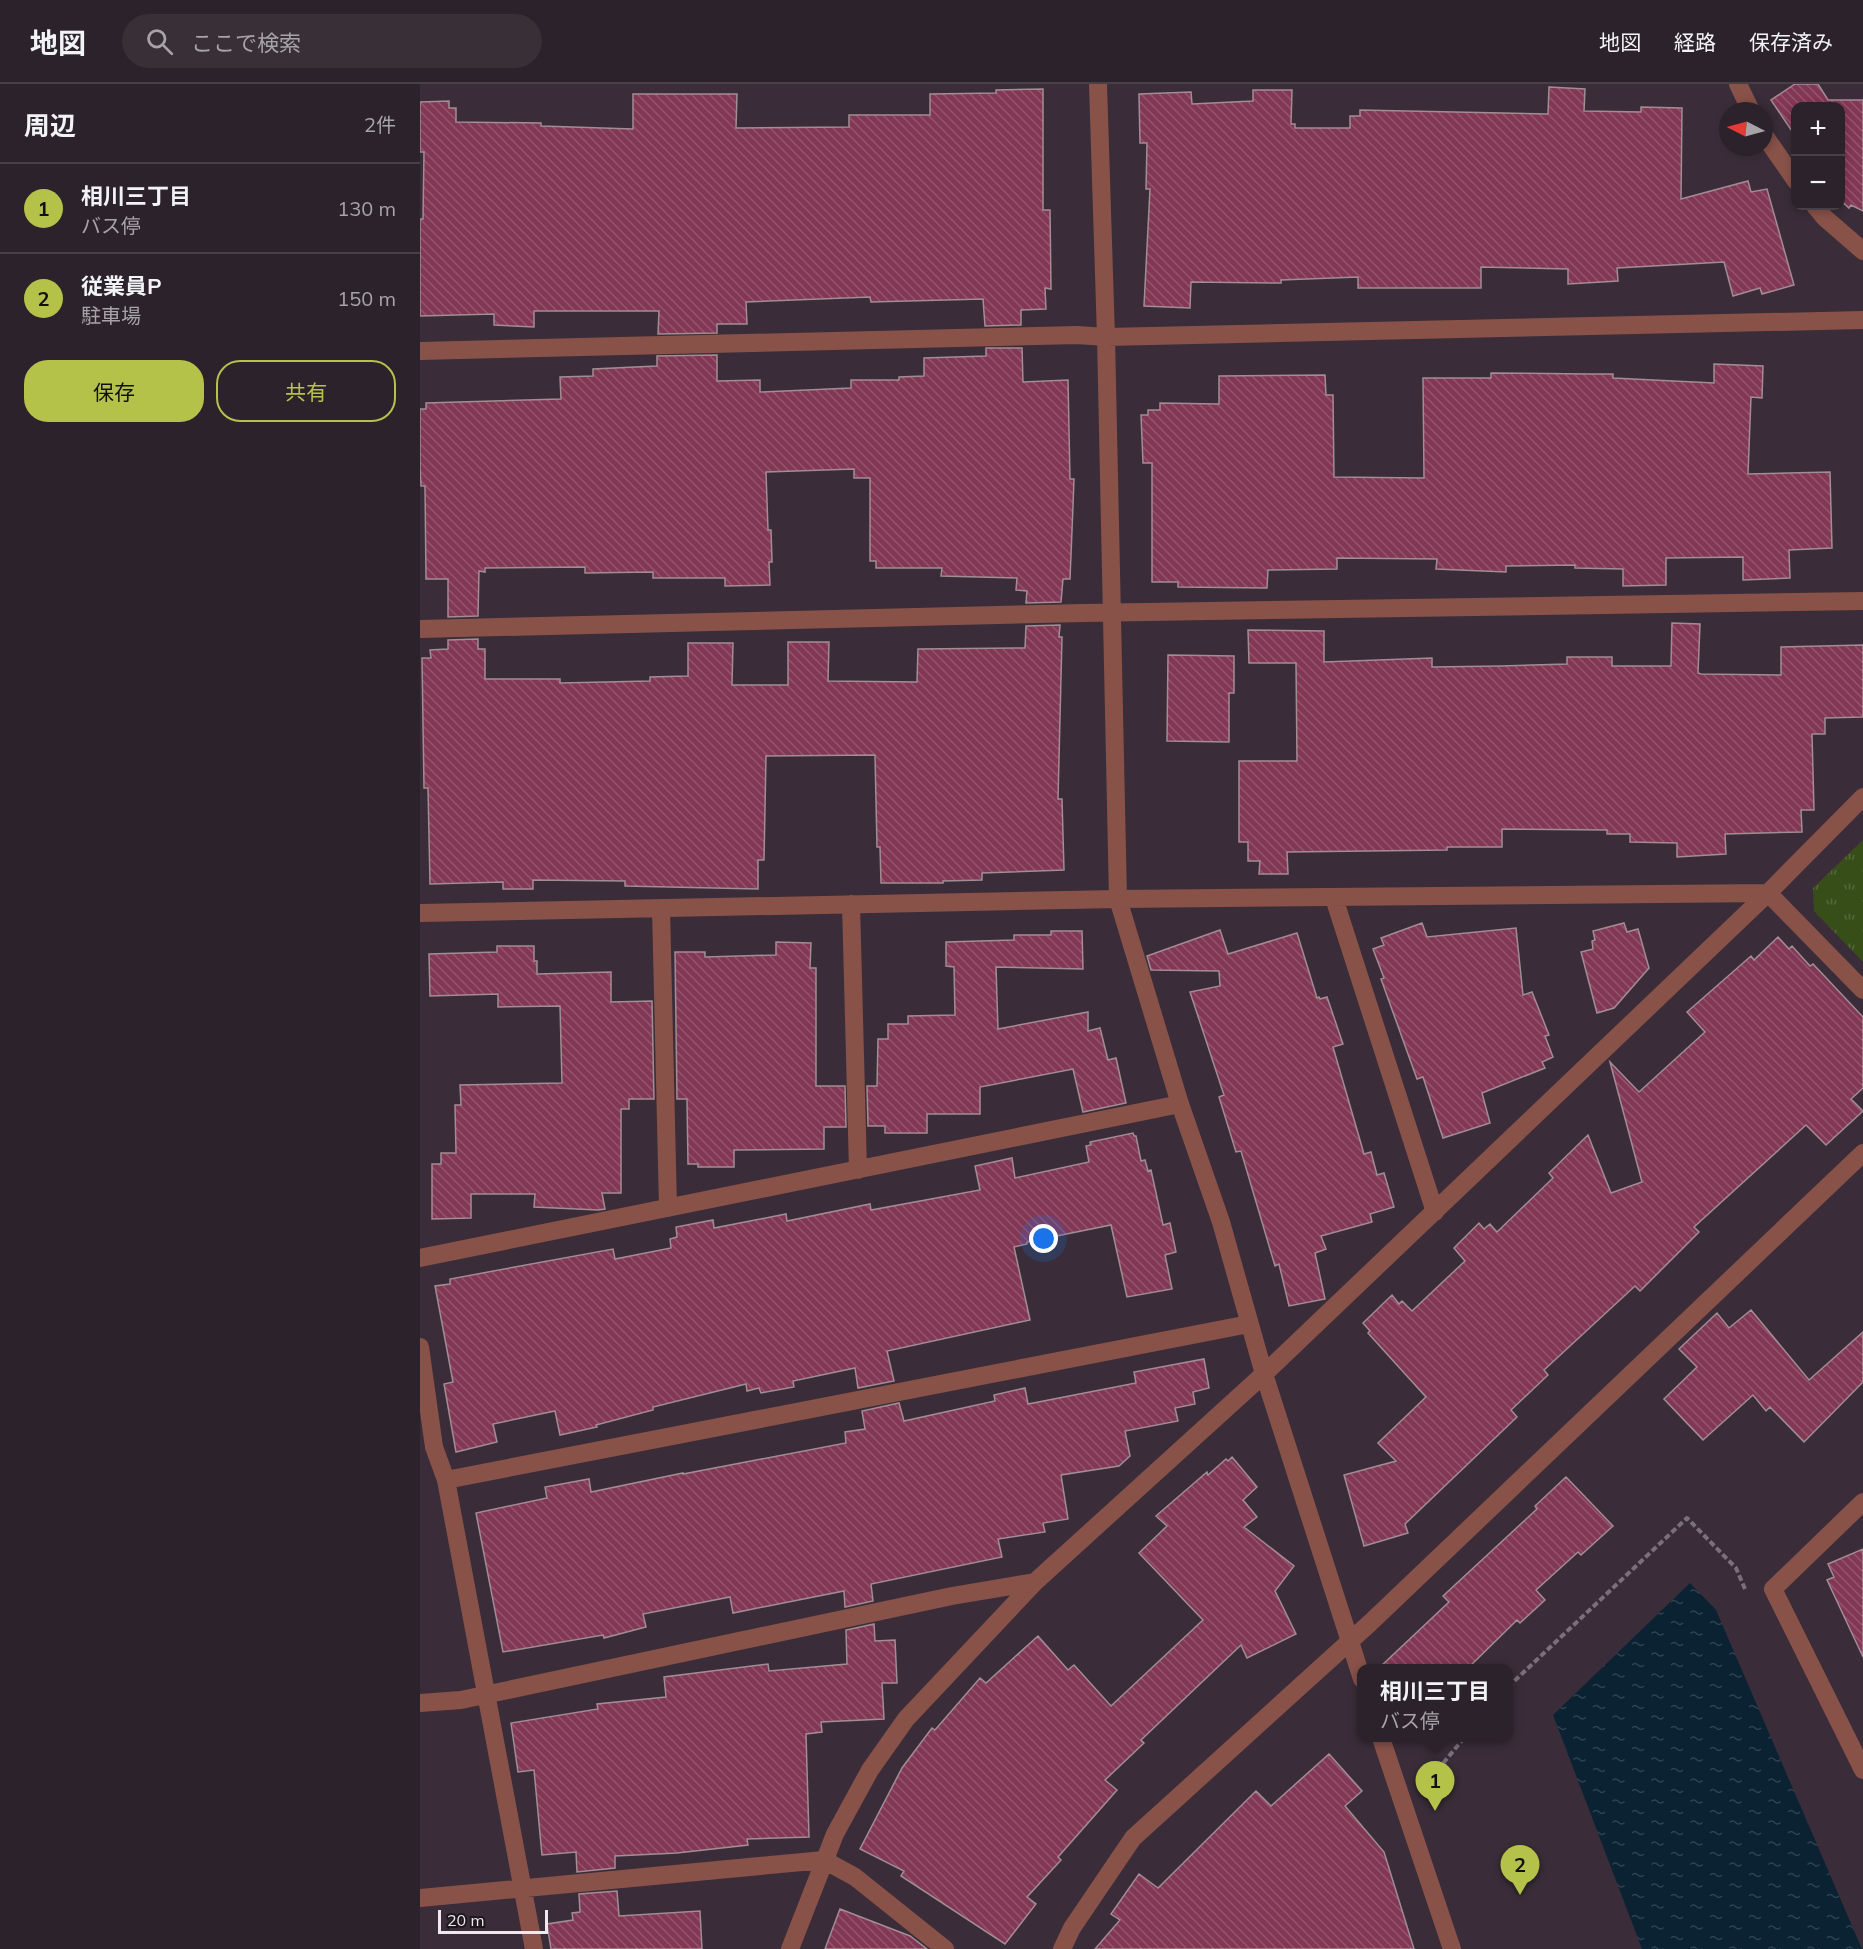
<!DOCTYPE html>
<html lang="ja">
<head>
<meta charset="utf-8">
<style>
	body { margin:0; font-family:Mulish,"Noto Sans JP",sans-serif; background:#382f37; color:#f1f3f6 }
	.controls { position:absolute; right:18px; top:18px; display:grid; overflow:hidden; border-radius:12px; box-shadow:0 3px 9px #0003 }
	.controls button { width:54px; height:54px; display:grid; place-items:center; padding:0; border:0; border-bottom:2px solid #483f47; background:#2c222b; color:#f1f3f6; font:30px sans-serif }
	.compass { position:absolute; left:1299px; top:18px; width:54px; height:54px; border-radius:50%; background:#2c222b; box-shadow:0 3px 9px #0003; rotate:276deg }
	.scale { position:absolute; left:18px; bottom:15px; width:110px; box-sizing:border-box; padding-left:6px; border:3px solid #f0e8ef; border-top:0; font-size:16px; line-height:21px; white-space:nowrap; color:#f0e8ef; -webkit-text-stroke:4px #1d181d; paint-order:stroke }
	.you { position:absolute; left:624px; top:1155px; width:21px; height:21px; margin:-15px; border:4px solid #fff; border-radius:50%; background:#1a73e8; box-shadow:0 0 0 9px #1a73e833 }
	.badge { display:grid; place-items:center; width:39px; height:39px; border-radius:50%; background:#b4c24a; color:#111; font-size:20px; font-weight:700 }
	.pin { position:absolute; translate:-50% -50px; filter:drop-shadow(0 2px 3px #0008) }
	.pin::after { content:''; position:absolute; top:32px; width:21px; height:18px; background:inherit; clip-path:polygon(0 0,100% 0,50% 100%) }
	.popup { position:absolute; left:937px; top:1580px; width:156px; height:78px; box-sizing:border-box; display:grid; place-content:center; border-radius:12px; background:#2c222b; filter:drop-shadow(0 2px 4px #0005); font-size:20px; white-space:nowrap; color:#a6a4a9 }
	.popup b { font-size:22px; color:#f1f3f6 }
	.popup::after { content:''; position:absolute; left:50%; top:100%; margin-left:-12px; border:12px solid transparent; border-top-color:#2c222b }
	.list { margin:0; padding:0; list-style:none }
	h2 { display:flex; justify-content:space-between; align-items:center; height:78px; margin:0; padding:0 24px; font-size:26px }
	h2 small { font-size:20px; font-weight:400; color:#a6a4a9 }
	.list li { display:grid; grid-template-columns:39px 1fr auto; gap:18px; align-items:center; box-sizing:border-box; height:90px; padding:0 24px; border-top:2px solid #483f47 }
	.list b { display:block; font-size:22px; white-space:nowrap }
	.list p { margin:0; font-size:20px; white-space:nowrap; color:#a6a4a9 }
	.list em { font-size:20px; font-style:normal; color:#a6a4a9 }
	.actions { display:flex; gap:12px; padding:18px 24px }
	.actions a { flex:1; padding:14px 0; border:2px solid #b4c24a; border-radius:24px; text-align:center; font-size:21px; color:#b4c24a }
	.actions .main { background:#b4c24a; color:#111 }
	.icon { flex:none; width:33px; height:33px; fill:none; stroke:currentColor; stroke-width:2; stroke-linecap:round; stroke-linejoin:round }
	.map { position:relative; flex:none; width:1443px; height:1865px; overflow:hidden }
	header { display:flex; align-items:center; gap:36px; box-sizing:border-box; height:84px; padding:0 30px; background:#2c222b; border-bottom:2px solid #483f47 }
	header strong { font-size:28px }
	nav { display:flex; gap:33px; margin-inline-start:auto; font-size:21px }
	.search { width:420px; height:54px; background:#382f37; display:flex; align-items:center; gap:15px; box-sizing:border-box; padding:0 21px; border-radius:33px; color:#a6a4a9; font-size:22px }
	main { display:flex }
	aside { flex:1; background:#2c222b }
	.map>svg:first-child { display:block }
	.park { fill:url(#park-tufts) }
	.water { fill:url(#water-ripples) }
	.building { fill:url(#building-back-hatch); stroke:#a28d93; stroke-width:1.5 }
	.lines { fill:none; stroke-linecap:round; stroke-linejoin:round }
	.path { stroke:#7b707a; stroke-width:4; stroke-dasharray:6 3; stroke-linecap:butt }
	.minor { stroke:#895249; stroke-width:18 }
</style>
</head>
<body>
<header>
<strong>地図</strong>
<div class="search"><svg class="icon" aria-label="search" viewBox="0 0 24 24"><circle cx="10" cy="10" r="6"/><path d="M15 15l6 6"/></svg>ここで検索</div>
<nav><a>地図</a><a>経路</a><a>保存済み</a></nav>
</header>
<main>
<aside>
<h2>周辺<small>2件</small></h2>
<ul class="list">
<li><span class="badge">1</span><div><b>相川三丁目</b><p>バス停</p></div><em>130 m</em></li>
<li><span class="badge">2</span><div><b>従業員P</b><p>駐車場</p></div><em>150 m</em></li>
</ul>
<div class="actions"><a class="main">保存</a><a>共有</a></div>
</aside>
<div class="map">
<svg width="1443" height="1865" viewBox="0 0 1443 1865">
	<defs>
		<pattern id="park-tufts" width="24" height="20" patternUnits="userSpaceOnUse" patternTransform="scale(1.5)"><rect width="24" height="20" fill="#384e19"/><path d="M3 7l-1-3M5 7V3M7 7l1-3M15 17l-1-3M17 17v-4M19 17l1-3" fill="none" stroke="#55683b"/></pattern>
		<pattern id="water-ripples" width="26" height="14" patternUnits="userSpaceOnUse" patternTransform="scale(1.5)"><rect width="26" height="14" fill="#0b2233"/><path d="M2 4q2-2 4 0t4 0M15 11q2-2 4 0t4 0" fill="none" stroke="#2f4251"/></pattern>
		<pattern id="building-back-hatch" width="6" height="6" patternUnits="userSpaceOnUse" patternTransform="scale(1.5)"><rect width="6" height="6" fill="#823754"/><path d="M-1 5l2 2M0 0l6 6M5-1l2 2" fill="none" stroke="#94546d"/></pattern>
	</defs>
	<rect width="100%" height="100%" fill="#3a2d39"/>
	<!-- park -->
	<path class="park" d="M 1443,756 L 1443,878 L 1394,827 L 1393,804 Z"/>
	<!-- water -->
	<path class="water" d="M 1270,1499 L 1296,1526 L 1442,1865 L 1222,1865 L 1133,1631 Z"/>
	<!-- building -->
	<path class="building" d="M 1375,0 L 1398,0 L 1408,16 L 1443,16 L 1443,127 L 1431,121 L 1429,124 L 1420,116 L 1420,22 L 1376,22 L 1376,53 L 1351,16 Z
		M 1129,3 L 1165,5 L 1164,27 L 1221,28 L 1221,23 L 1262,24 L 1261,115 L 1328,97 L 1331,108 L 1347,105 L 1374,201 L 1342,210 L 1340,204 L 1313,212 L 1304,178 L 1197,184 L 1198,197 L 1148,200 L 1148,185 L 1061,183 L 1061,204 L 938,204 L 938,193 L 861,196 L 861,199 L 771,198 L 770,224 L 724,222 L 730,105 L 726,105 L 727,59 L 720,59 L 719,10 L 771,8 L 772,20 L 833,17 L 833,6 L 872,6 L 871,40 L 875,40 L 875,44 L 930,44 L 930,32 L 940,32 L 940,26 L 1128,30 Z
		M 623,5 L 623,126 L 630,126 L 631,205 L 625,204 L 626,225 L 601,226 L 601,241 L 565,242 L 563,215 L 451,218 L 450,213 L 326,218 L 327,240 L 297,240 L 297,249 L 238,250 L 239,227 L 114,227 L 114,243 L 74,241 L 74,230 L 0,232 L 0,135 L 3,135 L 4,68 L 0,68 L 0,18 L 29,17 L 29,24 L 36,24 L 36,38 L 121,39 L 121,42 L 213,45 L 213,10 L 317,10 L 316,44 L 429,43 L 429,31 L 510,31 L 510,10 L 576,9 L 576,6 Z
		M 566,264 L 602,264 L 603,298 L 648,296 L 650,395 L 654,395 L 653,422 L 650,495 L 643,495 L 641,518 L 606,519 L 607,507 L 596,506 L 597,494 L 521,492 L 522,484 L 456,484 L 456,477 L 450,477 L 450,394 L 434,394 L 434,385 L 346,388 L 348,446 L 351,446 L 352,478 L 349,478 L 350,501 L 305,502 L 305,494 L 233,494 L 233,488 L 165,489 L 165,483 L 65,484 L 65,488 L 59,487 L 58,532 L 28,533 L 28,495 L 6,495 L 5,402 L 1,402 L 0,383 L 0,325 L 6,325 L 6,319 L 141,315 L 140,293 L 173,292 L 173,285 L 237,282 L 237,272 L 297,271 L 297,297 L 340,296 L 340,308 L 431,304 L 431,296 L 479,296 L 479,293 L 504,292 L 504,274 L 566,272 Z
		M 1294,280 L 1343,282 L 1342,314 L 1331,313 L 1328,390 L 1410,388 L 1412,464 L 1369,466 L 1370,494 L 1323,496 L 1323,473 L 1246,474 L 1246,501 L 1203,502 L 1203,485 L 1155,484 L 1155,481 L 1086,482 L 1086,488 L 1016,485 L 1017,475 L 917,474 L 917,485 L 848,486 L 847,504 L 758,503 L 758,498 L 732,498 L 732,379 L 723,379 L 721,331 L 728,331 L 728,326 L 740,326 L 740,319 L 799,320 L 799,292 L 905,291 L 906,311 L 913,311 L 914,393 L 1004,394 L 1003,294 L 1071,294 L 1071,289 L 1168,290 L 1193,290 L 1193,294 L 1294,299 Z
		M 1252,539 L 1280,540 L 1278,589 L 1281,590 L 1361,591 L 1361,563 L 1443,561 L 1443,633 L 1405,634 L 1405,650 L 1392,650 L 1394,726 L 1381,726 L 1382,748 L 1305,750 L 1306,770 L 1257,773 L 1257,759 L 1210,758 L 1210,750 L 1187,750 L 1187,746 L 1082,745 L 1082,763 L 1027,763 L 1027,766 L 867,768 L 868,790 L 839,790 L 840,777 L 828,777 L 828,758 L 819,758 L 819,677 L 877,677 L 876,579 L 829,579 L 828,546 L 904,547 L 904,578 L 1012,574 L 1012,583 L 1081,582 L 1147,580 L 1147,573 L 1192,573 L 1192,582 L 1251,582 Z
		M 640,541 L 639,553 L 642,553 L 638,715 L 642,715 L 644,786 L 562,789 L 562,796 L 523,797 L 523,799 L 461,799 L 460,763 L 457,763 L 455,671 L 346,672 L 344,776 L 338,776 L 338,805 L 205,802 L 205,797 L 113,796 L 113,805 L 83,805 L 83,798 L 10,800 L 8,704 L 4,704 L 2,574 L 11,574 L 10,566 L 28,565 L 28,556 L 58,555 L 58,565 L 65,565 L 65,595 L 140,595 L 140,599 L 230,597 L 230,593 L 268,592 L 268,559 L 313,559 L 312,601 L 368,601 L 368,558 L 409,558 L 408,597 L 497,598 L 498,565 L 605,564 L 606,542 Z
		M 748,571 L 814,572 L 814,609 L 809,609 L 809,658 L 747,657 Z
		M 1002,839 L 1007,853 L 1096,844 L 1103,911 L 1112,908 L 1129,951 L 1125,952 L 1133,973 L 1122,978 L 1125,984 L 1062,1009 L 1070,1039 L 1023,1054 L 1003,993 L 997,995 L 961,895 L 964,894 L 953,865 L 964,861 L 961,854 Z
		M 1204,839 L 1207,848 L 1218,845 L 1229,884 L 1194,924 L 1177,929 L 1161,868 L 1173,865 L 1172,857 L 1175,856 L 1173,847 Z
		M 800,846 L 808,870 L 877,849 L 897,914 L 899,913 L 900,915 L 907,913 L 923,960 L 913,963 L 944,1070 L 951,1068 L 957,1091 L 964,1089 L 974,1123 L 950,1130 L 952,1138 L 901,1152 L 906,1165 L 895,1169 L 905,1215 L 869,1222 L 859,1180 L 855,1182 L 821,1067 L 816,1068 L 799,1013 L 804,1011 L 770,908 L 800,902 L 799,887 L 731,886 L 727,872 Z
		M 631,847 L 662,847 L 663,885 L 576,883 L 578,945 L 668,928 L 668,947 L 680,944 L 688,976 L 696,974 L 706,1019 L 663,1028 L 653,985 L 560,1003 L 560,1030 L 507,1030 L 507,1049 L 465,1049 L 465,1042 L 448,1042 L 447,1002 L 457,1002 L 458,955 L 468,955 L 468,940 L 488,940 L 488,932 L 535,931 L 534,883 L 526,882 L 526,858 L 594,856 L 594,851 L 631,851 Z
		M 1358,853 L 1369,865 L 1372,862 L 1390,882 L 1393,880 L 1443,933 L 1443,1004 L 1431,1015 L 1443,1027 L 1406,1061 L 1386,1041 L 1274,1143 L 1279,1148 L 1220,1207 L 1215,1202 L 1124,1286 L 1128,1291 L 1091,1326 L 1097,1333 L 985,1440 L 988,1449 L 944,1462 L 924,1391 L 976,1377 L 958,1359 L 1006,1313 L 948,1249 L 950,1247 L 943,1239 L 972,1211 L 979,1220 L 982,1217 L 992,1227 L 1045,1177 L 1034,1164 L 1059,1139 L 1064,1145 L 1070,1140 L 1077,1148 L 1133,1094 L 1129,1089 L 1168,1051 L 1191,1109 L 1222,1098 L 1190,978 L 1219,1008 L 1285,948 L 1267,928 L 1331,872 L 1334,876 Z
		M 356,858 L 391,859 L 390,884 L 396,884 L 396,1002 L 425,1002 L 426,1043 L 404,1043 L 404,1065 L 314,1066 L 314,1083 L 278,1083 L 278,1080 L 268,1080 L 267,1015 L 257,1015 L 255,868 L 285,868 L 285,873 L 356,871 Z
		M 77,862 L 114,862 L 114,877 L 117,877 L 117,890 L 191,888 L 191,918 L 232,917 L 234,1015 L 209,1015 L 209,1025 L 201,1025 L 201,1109 L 182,1109 L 185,1125 L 178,1126 L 114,1123 L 115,1110 L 51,1110 L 51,1134 L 12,1135 L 12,1080 L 21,1080 L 21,1069 L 36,1069 L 35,1021 L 41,1021 L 40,1001 L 142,999 L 140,922 L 78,923 L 78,910 L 10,912 L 9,870 L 77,868 Z
		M 713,1049 L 714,1052 L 716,1052 L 721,1077 L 725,1076 L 728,1087 L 731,1086 L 743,1141 L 750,1139 L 756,1168 L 745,1171 L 752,1205 L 707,1213 L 691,1141 L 607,1158 L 607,1160 L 594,1163 L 610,1236 L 467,1267 L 474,1297 L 438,1304 L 435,1284 L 373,1297 L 374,1303 L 341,1309 L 339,1304 L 327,1307 L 326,1300 L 233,1323 L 233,1326 L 176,1341 L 177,1343 L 140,1351 L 135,1327 L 73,1340 L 77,1358 L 36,1368 L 24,1300 L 33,1298 L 15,1202 L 30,1200 L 30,1195 L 193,1165 L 195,1175 L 251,1164 L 250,1155 L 257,1153 L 256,1143 L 293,1136 L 294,1144 L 366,1130 L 367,1137 L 450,1120 L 451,1126 L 560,1106 L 555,1082 L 592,1074 L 595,1094 L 669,1078 L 666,1062 L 671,1061 L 670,1058 Z
		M 1331,1226 L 1389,1296 L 1443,1248 L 1443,1298 L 1384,1358 L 1350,1323 L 1346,1327 L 1333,1311 L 1283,1356 L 1244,1315 L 1277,1283 L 1259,1265 L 1297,1229 L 1309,1244 Z
		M 784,1275 L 789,1304 L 773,1308 L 775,1320 L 755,1324 L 758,1337 L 705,1347 L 710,1372 L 699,1382 L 641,1391 L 648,1435 L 623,1439 L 625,1448 L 578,1455 L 582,1473 L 451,1500 L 453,1517 L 425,1523 L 424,1507 L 313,1529 L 310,1513 L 223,1530 L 226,1543 L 184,1554 L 183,1551 L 83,1568 L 56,1429 L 127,1414 L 125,1403 L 169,1395 L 171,1408 L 263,1389 L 263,1390 L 426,1359 L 425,1348 L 445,1345 L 442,1327 L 479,1319 L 484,1337 L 575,1317 L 574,1311 L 605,1304 L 608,1320 L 716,1299 L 714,1288 Z
		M 812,1373 L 837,1403 L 823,1416 L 837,1433 L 824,1443 L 874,1482 L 855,1507 L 876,1550 L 827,1574 L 821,1561 L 721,1656 L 724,1659 L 685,1696 L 697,1706 L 638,1773 L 641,1776 L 607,1813 L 616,1820 L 585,1860 L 481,1792 L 484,1787 L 440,1765 L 482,1684 L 512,1644 L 515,1646 L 560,1594 L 566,1599 L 618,1552 L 648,1586 L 654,1581 L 691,1622 L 783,1536 L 719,1469 L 747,1442 L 736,1432 L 787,1388 L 788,1391 L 806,1375 L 808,1377 Z
		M 1146,1393 L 1193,1442 L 1161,1471 L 1158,1468 L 1116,1506 L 1125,1516 L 1100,1539 L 1097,1536 L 1048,1584 L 959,1584 L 1029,1518 L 1023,1512 L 1117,1425 L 1115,1422 Z
		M 1443,1465 L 1443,1573 L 1407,1496 L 1414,1493 L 1408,1480 Z
		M 454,1540 L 455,1557 L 475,1556 L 477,1599 L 462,1599 L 464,1635 L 401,1638 L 402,1648 L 386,1650 L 389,1753 L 327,1755 L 328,1761 L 257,1769 L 195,1772 L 195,1784 L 157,1788 L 156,1768 L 122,1771 L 114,1686 L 98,1688 L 91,1639 L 178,1625 L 177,1620 L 246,1613 L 244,1593 L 348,1580 L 349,1587 L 427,1580 L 426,1546 Z
		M 909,1670 L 942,1707 L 925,1722 L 964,1768 L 994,1865 L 675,1865 L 700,1836 L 691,1830 L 719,1790 L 738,1804 L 836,1707 L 851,1722 Z
		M 197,1807 L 199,1832 L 280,1827 L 282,1865 L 131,1865 L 127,1840 L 153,1836 L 152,1829 L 160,1828 L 159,1810 Z
		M 420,1825 L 490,1852 L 507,1865 L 405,1865 Z"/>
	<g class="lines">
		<!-- path -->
		<path class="path" d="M 1088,1603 L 1267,1434 L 1316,1484 L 1325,1505
			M 1006,1700 L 1044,1654"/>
		<!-- minor -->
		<path class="minor" d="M 678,0 L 686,253 L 698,815 L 760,1020 L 801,1138 L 844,1290 L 942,1595
			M 1318,0 L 1331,27
			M 1344,51 L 1376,97
			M 1395,122 L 1405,134 L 1443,167
			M 0,267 L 657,251 L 686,253 L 1443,236
			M 0,545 L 663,529 L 1443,517
			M 1443,713 L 1348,809 L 1443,906
			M 914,814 L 1015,1128
			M 431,820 L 438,1086
			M 241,824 L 248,1124
			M 0,829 L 698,815 L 1348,809
			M 0,1174 L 760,1020
			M 0,1263 L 14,1363 L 26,1396 L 114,1865
			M 26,1396 L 829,1240
			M 1443,1418 L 1353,1505 L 1443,1686
			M 0,1619 L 41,1616 L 532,1512 L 615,1498
			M 961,1654 L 1032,1865
			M 0,1814 L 404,1776 L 435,1793 L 525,1865
			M 370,1865 L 415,1750 L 450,1686 L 486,1635 L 615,1498 L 844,1290 L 1348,809
			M 642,1865 L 652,1844 L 713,1754 L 950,1539 L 1443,1069"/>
	</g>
</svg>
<div class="controls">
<button>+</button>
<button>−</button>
</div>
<svg class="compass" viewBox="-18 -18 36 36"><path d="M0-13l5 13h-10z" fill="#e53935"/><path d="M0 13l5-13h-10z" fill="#a6a4a9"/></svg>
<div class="scale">20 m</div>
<div class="you"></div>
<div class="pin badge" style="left:1015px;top:1727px">1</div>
<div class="popup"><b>相川三丁目</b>バス停</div>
<div class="pin badge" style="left:1100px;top:1811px">2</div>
</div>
</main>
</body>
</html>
